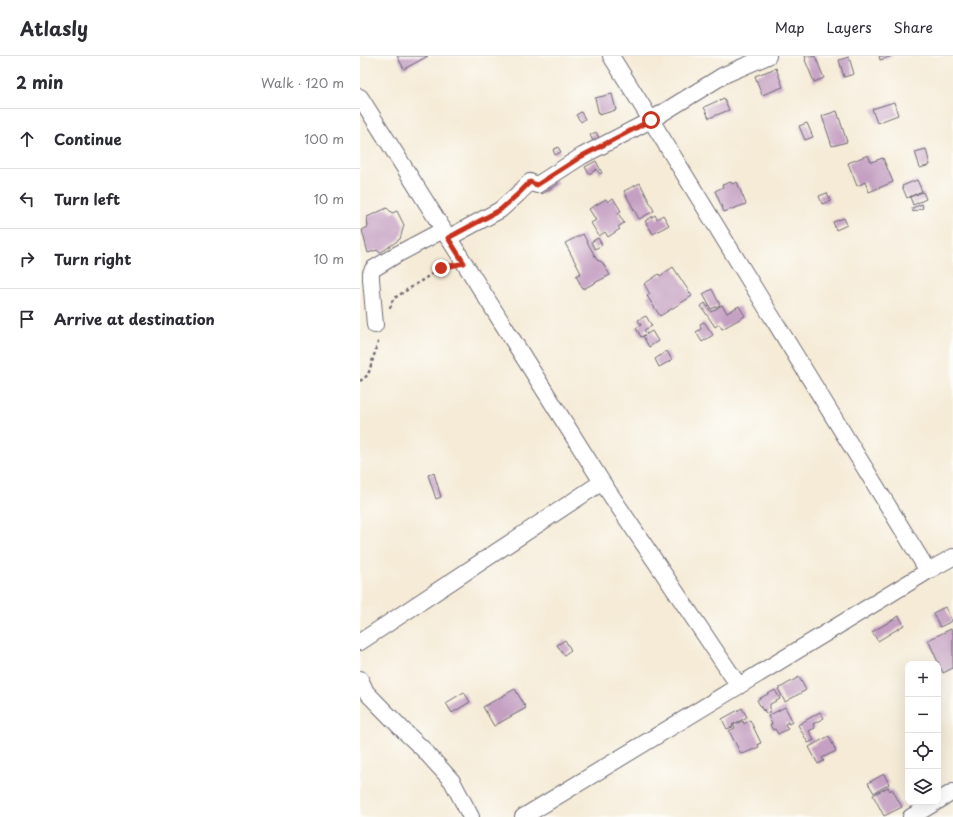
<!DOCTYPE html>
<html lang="en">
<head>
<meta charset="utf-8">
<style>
	body { margin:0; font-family:"Playpen Sans",sans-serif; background:#f7f7f7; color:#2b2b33 }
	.controls { position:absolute; right:12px; bottom:12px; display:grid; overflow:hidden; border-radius:8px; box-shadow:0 4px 16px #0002 }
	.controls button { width:36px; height:36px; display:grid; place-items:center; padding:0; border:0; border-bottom:1px solid #e1e1e2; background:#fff; color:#2b2b33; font:20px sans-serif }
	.stop { position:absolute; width:12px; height:12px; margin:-9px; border:3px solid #c8321e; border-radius:50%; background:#fff }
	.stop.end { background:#c8321e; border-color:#fff; box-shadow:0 1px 4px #0008 }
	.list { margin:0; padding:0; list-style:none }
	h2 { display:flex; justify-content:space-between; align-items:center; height:52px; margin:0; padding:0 16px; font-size:17px }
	h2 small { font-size:13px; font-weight:400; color:#7c7c81 }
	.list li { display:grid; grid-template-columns:26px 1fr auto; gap:12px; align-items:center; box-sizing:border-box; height:60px; padding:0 16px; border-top:1px solid #e1e1e2 }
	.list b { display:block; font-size:15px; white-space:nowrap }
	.list em { font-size:13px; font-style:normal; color:#7c7c81 }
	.icon { flex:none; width:22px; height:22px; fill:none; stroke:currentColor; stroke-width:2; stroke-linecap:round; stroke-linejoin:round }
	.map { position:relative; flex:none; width:593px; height:761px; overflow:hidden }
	header { display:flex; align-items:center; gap:24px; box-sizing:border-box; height:56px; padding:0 20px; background:#fff; border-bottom:1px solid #e1e1e2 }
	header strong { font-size:19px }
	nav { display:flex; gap:22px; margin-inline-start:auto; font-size:14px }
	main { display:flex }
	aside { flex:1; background:#fff }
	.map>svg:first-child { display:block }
	.building { fill:#c5a0c3 }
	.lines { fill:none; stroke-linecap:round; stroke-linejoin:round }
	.minor-casing { stroke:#6c6872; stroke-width:18 }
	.path { stroke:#6c6872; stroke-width:2.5; stroke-dasharray:3 3; stroke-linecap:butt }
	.minor { stroke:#fff; stroke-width:16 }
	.route { stroke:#c8321e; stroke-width:5 }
</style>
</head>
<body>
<header>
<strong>Atlasly</strong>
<nav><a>Map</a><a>Layers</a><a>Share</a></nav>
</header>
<main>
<aside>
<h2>2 min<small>Walk · 120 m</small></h2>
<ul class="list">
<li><svg class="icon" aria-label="ahead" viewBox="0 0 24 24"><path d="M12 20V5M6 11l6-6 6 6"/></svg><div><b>Continue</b></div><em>100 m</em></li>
<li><svg class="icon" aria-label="left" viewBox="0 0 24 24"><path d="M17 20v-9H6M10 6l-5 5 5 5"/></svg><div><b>Turn left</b></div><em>10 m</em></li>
<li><svg class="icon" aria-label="right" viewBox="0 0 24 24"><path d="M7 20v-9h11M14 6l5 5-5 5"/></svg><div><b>Turn right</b></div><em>10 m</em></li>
<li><svg class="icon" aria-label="arrive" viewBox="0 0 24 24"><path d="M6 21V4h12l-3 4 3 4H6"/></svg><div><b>Arrive at destination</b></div></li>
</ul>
</aside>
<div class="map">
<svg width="593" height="761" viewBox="0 0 593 761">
	<rect width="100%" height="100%" fill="#fdfcf7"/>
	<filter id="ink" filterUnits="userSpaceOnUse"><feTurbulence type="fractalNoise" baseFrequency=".025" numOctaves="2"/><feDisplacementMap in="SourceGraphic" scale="8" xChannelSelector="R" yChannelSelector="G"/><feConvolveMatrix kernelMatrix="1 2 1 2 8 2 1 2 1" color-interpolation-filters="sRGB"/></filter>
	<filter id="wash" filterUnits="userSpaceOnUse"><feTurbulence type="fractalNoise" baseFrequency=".012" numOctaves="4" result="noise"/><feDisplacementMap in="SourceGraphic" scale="16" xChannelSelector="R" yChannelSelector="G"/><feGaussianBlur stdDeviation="0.9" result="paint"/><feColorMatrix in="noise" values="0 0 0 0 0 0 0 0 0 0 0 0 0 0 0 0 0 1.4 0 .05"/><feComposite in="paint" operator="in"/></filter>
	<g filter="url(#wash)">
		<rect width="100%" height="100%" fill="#f5ebd7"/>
		<g id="blocks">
			<!-- building -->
			<path class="building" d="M 37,0 L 68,0 L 44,13 Z
				M 445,0 L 452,0 L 452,1 L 455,0 L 464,22 L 454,26 L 445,4 L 446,3 Z
				M 519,0 L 533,0 L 520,4 Z
				M 489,1 L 494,18 L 484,21 L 479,4 Z
				M 416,12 L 423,31 L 402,39 L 395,20 Z
				M 252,38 L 256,54 L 239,59 L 235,42 Z
				M 364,42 L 369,54 L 349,62 L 344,51 Z
				M 534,46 L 538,59 L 517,67 L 512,53 Z
				M 477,55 L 487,86 L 472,90 L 462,60 Z
				M 221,56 L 225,63 L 221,66 L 216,59 Z
				M 447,67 L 453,81 L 445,84 L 439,70 Z
				M 236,76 L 239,82 L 233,85 L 230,79 Z
				M 198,91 L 201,96 L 195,99 L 193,94 Z
				M 566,93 L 570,109 L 560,112 L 555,96 Z
				M 508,99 L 511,106 L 523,102 L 533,126 L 509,136 L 505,126 L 497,130 L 488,107 Z
				M 236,105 L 242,117 L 240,118 L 237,113 L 229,118 L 225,111 Z
				M 195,123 L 198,128 L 182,138 L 179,133 Z
				M 557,124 L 562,135 L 547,142 L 542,130 Z
				M 371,126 L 372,128 L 377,126 L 386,148 L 364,156 L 355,135 L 363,131 L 362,129 Z
				M 280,127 L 294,155 L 279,163 L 264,135 Z
				M 563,136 L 566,143 L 553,149 L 550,141 Z
				M 467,137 L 471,145 L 462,148 L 459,140 Z
				M 253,142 L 261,155 L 258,157 L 264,167 L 258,171 L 260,173 L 248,181 L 245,176 L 239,180 L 231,167 L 236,164 L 229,153 L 246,143 L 248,146 Z
				M 562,148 L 563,152 L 553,156 L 552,152 Z
				M 27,152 L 32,157 L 37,155 L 44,169 L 40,183 L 20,197 L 17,194 L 8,197 L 2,174 L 8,171 L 7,161 Z
				M 295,159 L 297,163 L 303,159 L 309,169 L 293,178 L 285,165 Z
				M 484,162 L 487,169 L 476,174 L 473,166 Z
				M 223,178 L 237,204 L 242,206 L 250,219 L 223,233 L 216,220 L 221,217 L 205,187 Z
				M 238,182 L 242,189 L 235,193 L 231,186 Z
				M 313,211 L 332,240 L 300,260 L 287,240 L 290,238 L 284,228 L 299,218 L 300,220 Z
				M 352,233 L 360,249 L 351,253 L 343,238 Z
				M 345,247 L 351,256 L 362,249 L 367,257 L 379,250 L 385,260 L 362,273 L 359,268 L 355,271 L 341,250 Z
				M 286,260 L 292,270 L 284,274 L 287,278 L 281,281 L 276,272 L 281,269 L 278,264 Z
				M 344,266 L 347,270 L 353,279 L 342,286 L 336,276 L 341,273 L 340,268 Z
				M 292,275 L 298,285 L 289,291 L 283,280 Z
				M 307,295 L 312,304 L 299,311 L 295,303 Z
				M 74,417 L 81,441 L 76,443 L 68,419 Z
				M 585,551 L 592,565 L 580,571 L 573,557 Z
				M 539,560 L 544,569 L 518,585 L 512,576 Z
				M 591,573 L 593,578 L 593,612 L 583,617 L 568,584 Z
				M 205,584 L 211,594 L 204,599 L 197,589 Z
				M 439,621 L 446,634 L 425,646 L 418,633 Z
				M 155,633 L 166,652 L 134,670 L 123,651 Z
				M 415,634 L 420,643 L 410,648 L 410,656 L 406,658 L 404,653 L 403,655 L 397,644 Z
				M 104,636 L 110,646 L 92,657 L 86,647 Z
				M 425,651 L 433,666 L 428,668 L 428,666 L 425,668 L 428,673 L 418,678 L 415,673 L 413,674 L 410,669 L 412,668 L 408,660 Z
				M 382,652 L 387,661 L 372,669 L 373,671 L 367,673 L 362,663 Z
				M 460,656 L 464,662 L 453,668 L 455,672 L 449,675 L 454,684 L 448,687 L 438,669 Z
				M 390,664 L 401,687 L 398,688 L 399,691 L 383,698 L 383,697 L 381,698 L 369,675 L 375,672 L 373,669 L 383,665 L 384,668 Z
				M 469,680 L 476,695 L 462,702 L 464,705 L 458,708 L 449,691 Z
				M 524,718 L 529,728 L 514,737 L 508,727 Z
				M 528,731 L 530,735 L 532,733 L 542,751 L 524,760 L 513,739 Z"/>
		</g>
	</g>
	<g filter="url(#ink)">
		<use href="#blocks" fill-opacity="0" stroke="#6c6872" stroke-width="1"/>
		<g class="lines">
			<!-- minor casing -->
			<g class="minor-casing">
				<path id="minor" d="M 251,0 L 291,64 L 568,515
					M 0,41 L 242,426 L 379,630
					M 88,182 L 140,154 L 158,138 L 170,126 L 177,129 L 222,100 L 291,64 L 364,19 L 408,0
					M 15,269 L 11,223 L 11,217 L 13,213 L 36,199 L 83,174
					M 0,586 L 242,426
					M 0,623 L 6,636 L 47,678 L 63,693 L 92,725 L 111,761
					M 578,745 L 593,736
					M 163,761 L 568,515 L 593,501
					M 551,761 L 576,746"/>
			</g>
			<!-- path -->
			<path class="path" d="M 30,252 L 33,243 L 81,212 L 90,210
				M 0,325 L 8,319 L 19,283"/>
			<!-- minor -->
			<use href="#minor" class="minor"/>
		</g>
	</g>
	<g class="lines" filter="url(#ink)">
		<!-- route -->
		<path class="route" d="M 81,212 L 104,207 L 88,182 L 140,154 L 158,138 L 170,126 L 177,129 L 222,100 L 291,64"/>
	</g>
</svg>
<div class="controls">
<button>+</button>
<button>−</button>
<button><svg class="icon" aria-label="locate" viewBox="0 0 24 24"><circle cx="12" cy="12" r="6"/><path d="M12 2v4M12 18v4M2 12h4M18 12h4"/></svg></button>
<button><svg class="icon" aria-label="layers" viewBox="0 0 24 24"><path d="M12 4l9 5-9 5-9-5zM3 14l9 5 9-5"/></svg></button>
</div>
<div class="stop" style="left:291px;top:64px"></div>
<div class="stop end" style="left:81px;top:212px"></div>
</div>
</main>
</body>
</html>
